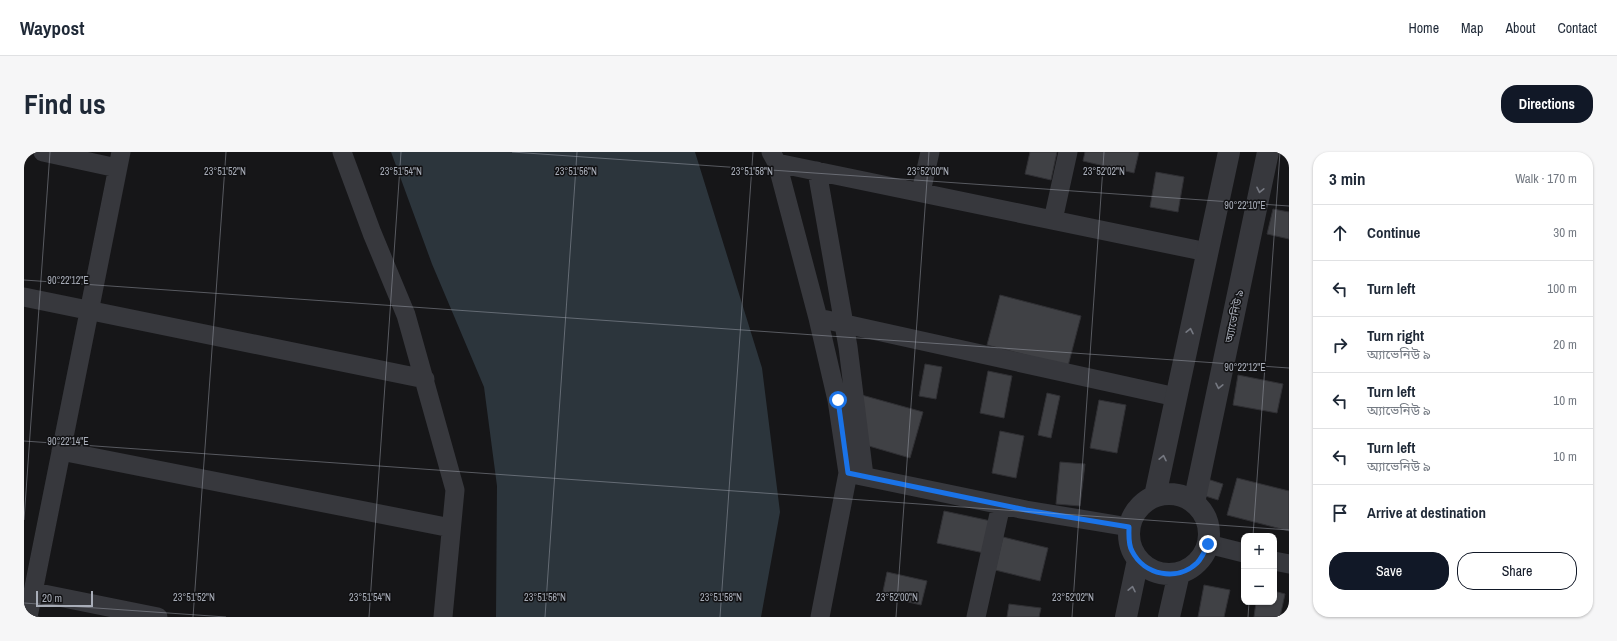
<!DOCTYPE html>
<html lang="en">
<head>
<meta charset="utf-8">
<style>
	body { margin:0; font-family:"Archivo Narrow","Noto Sans Bengali",sans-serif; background:#f6f6f7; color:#1f2937 }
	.controls { position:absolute; right:12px; bottom:12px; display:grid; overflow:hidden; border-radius:8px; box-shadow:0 1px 3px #0004 }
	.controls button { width:36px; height:36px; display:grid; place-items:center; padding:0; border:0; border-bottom:1px solid #e0e1e3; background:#fff; color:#1f2937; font:20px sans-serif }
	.scale { position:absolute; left:12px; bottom:10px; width:57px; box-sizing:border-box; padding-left:4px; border:2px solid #a8adb8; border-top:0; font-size:11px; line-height:14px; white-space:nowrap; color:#a8adb8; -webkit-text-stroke:3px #111113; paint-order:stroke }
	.stop { position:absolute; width:12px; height:12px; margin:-9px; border:3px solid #1a73e8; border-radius:50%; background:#fff }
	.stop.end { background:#1a73e8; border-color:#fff; box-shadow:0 1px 4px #0008 }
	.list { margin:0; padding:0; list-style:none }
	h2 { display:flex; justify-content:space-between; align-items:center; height:52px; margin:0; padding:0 16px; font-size:17px }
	h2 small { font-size:13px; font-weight:400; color:#747a83 }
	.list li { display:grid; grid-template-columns:26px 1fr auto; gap:12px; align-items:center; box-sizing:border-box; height:56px; padding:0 16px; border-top:1px solid #e0e1e3 }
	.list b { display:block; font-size:15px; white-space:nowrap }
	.list p { margin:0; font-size:13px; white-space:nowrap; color:#747a83 }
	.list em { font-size:13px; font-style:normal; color:#747a83 }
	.actions { display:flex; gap:8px; padding:12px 16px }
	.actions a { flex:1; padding:9px 0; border:1px solid #111827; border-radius:16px; text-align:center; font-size:14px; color:#111827 }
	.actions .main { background:#111827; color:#fff }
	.icon { flex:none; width:22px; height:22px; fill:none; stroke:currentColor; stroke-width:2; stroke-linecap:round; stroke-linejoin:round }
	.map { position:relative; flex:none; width:1265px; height:465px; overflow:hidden; border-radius:16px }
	header { display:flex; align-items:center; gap:24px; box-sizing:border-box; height:56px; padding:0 20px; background:#fff; border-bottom:1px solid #e0e1e3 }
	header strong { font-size:19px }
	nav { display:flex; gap:22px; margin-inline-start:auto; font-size:14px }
	.intro { display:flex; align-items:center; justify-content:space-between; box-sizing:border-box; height:96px; padding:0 24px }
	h1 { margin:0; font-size:28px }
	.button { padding:10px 18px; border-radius:16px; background:#111827; color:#fff; font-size:14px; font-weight:700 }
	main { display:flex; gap:24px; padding:0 24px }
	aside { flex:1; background:#fff; border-radius:16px; box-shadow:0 1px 3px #0004 }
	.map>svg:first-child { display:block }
	.water { fill:#2c353c }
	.building { fill:#404145; stroke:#303034 }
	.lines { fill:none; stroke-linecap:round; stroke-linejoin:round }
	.minor { stroke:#37383d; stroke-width:19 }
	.tertiary { stroke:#37383d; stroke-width:22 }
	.oneway { stroke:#757881 }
	.route { stroke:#1a73e8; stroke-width:5 }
	.ticks { fill:none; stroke:#a8adb8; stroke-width:1; stroke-opacity:0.45 }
	.labels { text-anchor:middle; stroke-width:3; stroke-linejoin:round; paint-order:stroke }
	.street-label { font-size:11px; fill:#a8adb8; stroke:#111113 }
	.ticks-label { font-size:10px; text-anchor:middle; fill:#a8adb8; stroke:#111113; stroke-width:3; stroke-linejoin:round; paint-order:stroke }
</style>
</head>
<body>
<header>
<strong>Waypost</strong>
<nav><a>Home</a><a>Map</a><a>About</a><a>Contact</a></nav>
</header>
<div class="intro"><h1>Find us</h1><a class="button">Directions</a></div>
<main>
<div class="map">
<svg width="1265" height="465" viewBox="0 0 1265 465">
	<rect width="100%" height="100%" fill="#161618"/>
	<!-- water -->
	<path class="water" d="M 367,0 L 671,0 L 738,216 L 756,360 L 737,465 L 472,465 L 473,334 L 460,235 L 408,112 Z"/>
	<!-- building -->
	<path class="building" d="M 1006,0 L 1033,0 L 1027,28 L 1001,22 Z
		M 1061,0 L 1115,0 L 1110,21 L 1059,9 Z
		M 1132,20 L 1160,25 L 1154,60 L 1126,55 Z
		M 1249,57 L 1265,60 L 1265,87 L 1243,82 Z
		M 976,143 L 1057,164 L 1044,214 L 963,193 Z
		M 901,212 L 918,215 L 912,247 L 895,244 Z
		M 964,219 L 988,224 L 980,266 L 956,261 Z
		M 1214,223 L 1259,232 L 1253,261 L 1209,253 Z
		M 1023,241 L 1036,244 L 1027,286 L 1014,283 Z
		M 834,242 L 899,260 L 886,306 L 838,292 Z
		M 1075,248 L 1102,253 L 1093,301 L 1066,296 Z
		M 976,279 L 1000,284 L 992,326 L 968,321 Z
		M 1036,310 L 1061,312 L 1056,354 L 1032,352 Z
		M 1180,326 L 1199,332 L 1194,348 L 1175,342 Z
		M 1213,326 L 1265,339 L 1265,379 L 1203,363 Z
		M 920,359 L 967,369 L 960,401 L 913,391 Z
		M 979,385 L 1024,396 L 1016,429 L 971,418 Z
		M 863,420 L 903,429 L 897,453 L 858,444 Z
		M 1180,433 L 1206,438 L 1200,465 L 1174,465 Z
		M 1250,439 L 1261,442 L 1256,465 L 1230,465 L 1232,450 L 1250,450 Z
		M 985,452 L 1017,456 L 1015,465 L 983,465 Z"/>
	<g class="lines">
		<!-- minor -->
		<path class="minor" d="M 19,0 L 93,16
			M 318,0 L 348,81 L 382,163 L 431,338 L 419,465
			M 747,0 L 753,11 L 794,166 L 813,248 L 824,321 L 796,465
			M 753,11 L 1183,100
			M 793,19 L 824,195 L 840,324
			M 897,40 L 906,0
			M 1029,68 L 1044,0
			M 0,145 L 401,227
			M 794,166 L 1152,245
			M 37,299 L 427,376
			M 828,322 L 1002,358 L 1105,375
			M 1184,392 L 1220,401
			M 1250,409 L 1265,412
			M 10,440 L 134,465
			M 4,465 L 97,0
			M 952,465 L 977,353"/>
		<!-- tertiary -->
		<path class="tertiary" d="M1105 382a40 40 0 1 1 80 0a40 40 0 1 1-80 0Z
			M 1131,344 L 1205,0
			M 1170,351 L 1244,0
			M 1102,465 L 1114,408
			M 1145,465 L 1155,421"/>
	</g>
	<!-- one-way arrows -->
	<defs><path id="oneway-chevron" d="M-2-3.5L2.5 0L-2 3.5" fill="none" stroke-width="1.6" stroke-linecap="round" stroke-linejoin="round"/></defs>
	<g class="oneway">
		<use href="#oneway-chevron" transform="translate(1236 38) rotate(102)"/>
		<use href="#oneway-chevron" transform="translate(1166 179) rotate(-78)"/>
		<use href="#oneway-chevron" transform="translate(1195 234) rotate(102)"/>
		<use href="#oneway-chevron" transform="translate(1139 306) rotate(-78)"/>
		<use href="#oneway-chevron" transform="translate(1108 437) rotate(-78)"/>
	</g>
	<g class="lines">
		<!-- route -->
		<path class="route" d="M 814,248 L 824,321 L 1002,358 L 1105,375 C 1105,383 1104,392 1108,399 C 1120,423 1153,430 1173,411 C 1178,406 1181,399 1184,392"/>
	</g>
	<!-- ticks -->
	<path class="ticks" d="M 488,0 L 1265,54M 0,128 L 1265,216M 0,289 L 1265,378M 0,368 L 26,0M 1229,384 L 1256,0M 0,451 L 202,465M 169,465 L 202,0M 345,465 L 377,0M 521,465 L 553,0M 696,465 L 729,0M 872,465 L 905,0M 1048,465 L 1080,0M 1224,465 L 1225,450"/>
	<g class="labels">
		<!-- street labels -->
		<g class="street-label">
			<text transform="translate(1210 164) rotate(-78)" y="4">অ্যাভেনিউ ৯</text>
		</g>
	</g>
	<g class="ticks-label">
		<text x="201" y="23">23°51'52"N</text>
		<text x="377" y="23">23°51'54"N</text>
		<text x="552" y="23">23°51'56"N</text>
		<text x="728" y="23">23°51'58"N</text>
		<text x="904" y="23">23°52'00"N</text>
		<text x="1080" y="23">23°52'02"N</text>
		<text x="1221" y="57">90°22'10"E</text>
		<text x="44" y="132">90°22'12"E</text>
		<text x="1221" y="219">90°22'12"E</text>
		<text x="44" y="293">90°22'14"E</text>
		<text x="170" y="449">23°51'52"N</text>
		<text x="346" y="449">23°51'54"N</text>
		<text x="521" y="449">23°51'56"N</text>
		<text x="697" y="449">23°51'58"N</text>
		<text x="873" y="449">23°52'00"N</text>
		<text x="1049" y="449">23°52'02"N</text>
	</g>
</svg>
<div class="controls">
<button>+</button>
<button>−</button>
</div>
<div class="scale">20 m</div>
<div class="stop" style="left:814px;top:248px"></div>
<div class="stop end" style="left:1184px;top:392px"></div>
</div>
<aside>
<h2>3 min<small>Walk · 170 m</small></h2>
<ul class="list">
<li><svg class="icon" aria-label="ahead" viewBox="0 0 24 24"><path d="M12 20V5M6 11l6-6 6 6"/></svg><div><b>Continue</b></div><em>30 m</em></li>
<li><svg class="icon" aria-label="left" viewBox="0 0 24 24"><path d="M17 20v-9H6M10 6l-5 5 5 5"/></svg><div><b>Turn left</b></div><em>100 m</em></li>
<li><svg class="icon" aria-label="right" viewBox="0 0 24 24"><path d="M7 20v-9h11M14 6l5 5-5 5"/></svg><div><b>Turn right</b><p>অ্যাভেনিউ ৯</p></div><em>20 m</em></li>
<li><svg class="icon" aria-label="left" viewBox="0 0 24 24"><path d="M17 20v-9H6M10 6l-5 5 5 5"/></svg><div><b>Turn left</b><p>অ্যাভেনিউ ৯</p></div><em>10 m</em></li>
<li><svg class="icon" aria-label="left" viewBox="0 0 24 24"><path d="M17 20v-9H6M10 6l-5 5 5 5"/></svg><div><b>Turn left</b><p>অ্যাভেনিউ ৯</p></div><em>10 m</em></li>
<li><svg class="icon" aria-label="arrive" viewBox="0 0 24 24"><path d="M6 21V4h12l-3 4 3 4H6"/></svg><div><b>Arrive at destination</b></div></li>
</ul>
<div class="actions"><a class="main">Save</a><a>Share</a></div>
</aside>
</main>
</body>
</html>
